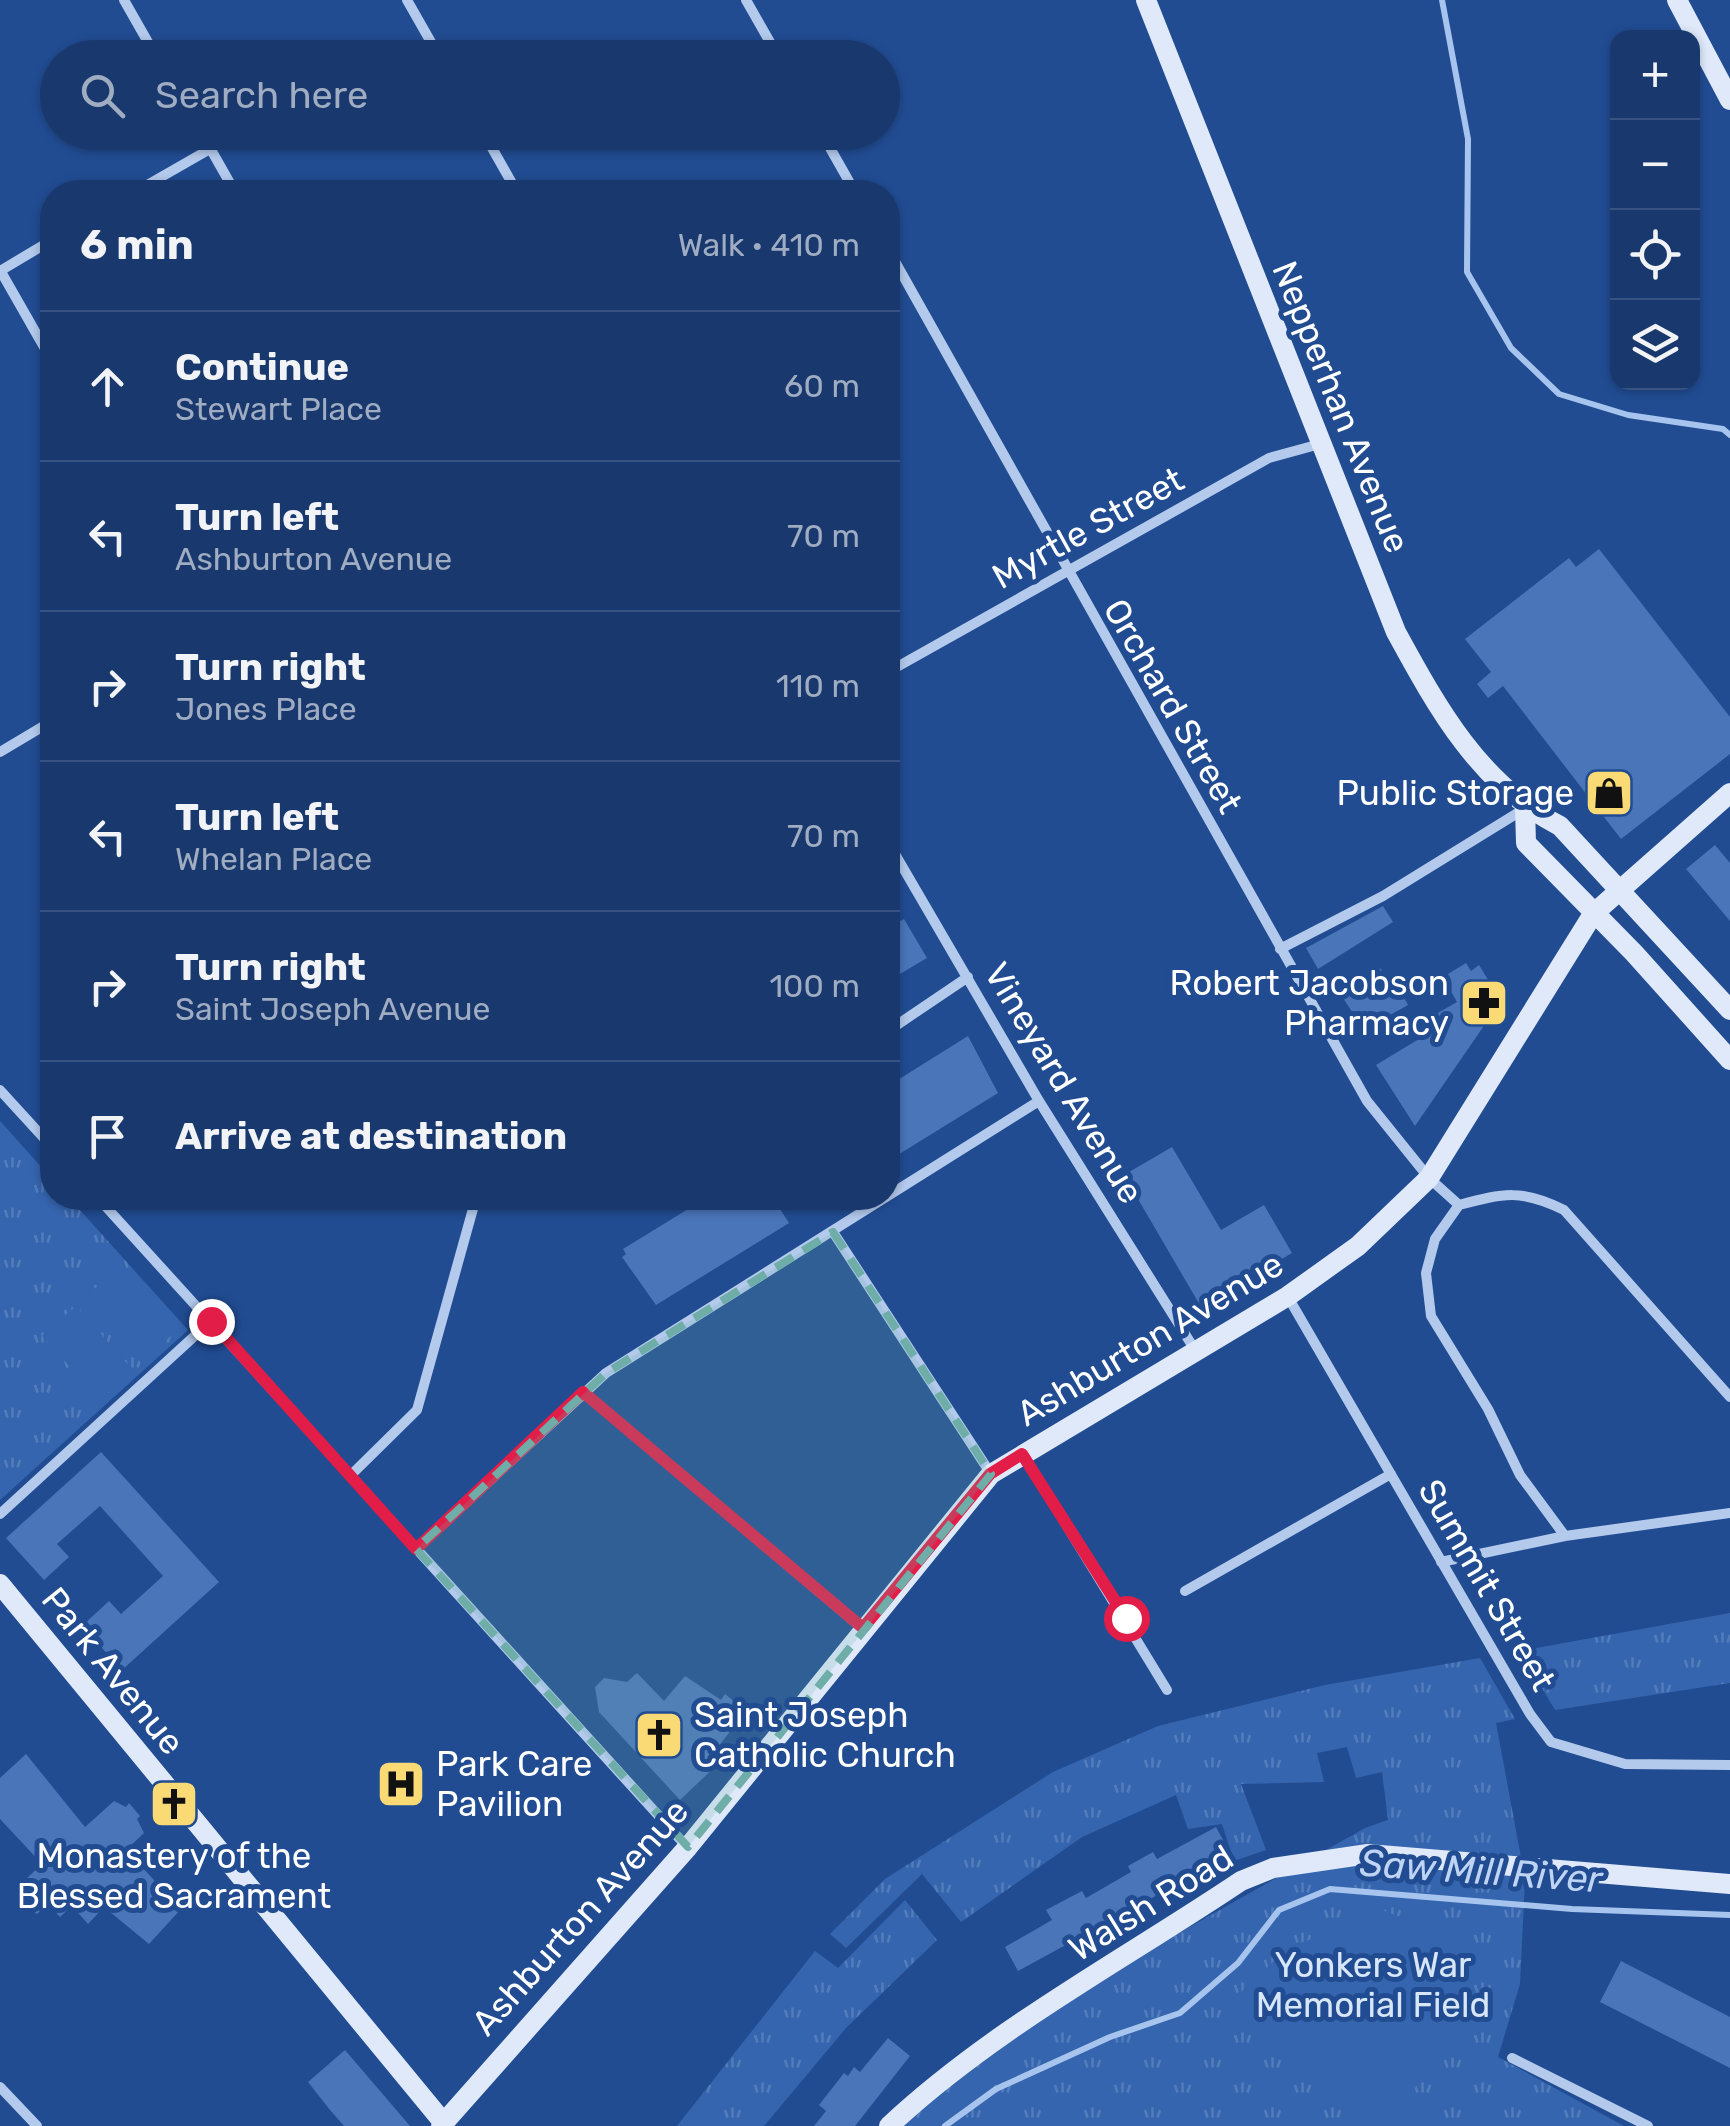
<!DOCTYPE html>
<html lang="en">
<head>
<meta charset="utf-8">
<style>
	body { margin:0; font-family:Rubik,sans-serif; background:#224073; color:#f1f3f6 }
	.controls { position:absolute; right:30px; top:30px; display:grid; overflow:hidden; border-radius:20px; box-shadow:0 2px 8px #0004 }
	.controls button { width:90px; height:90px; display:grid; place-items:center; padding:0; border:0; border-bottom:2px solid #375381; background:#19396e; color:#f1f3f6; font:50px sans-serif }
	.stop { position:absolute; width:30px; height:30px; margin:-22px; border:8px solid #e11d48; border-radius:50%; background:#fff }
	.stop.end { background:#e11d48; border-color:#fff; box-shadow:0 2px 10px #0008 }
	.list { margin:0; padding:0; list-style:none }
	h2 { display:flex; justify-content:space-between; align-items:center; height:130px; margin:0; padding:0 40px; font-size:42px }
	h2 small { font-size:32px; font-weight:400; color:#9facc2 }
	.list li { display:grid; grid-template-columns:65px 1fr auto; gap:30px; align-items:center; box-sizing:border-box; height:150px; padding:0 40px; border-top:2px solid #375381 }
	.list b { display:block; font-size:38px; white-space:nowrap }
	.list p { margin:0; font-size:32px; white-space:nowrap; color:#9facc2 }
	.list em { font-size:32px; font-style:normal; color:#9facc2 }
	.icon { flex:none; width:55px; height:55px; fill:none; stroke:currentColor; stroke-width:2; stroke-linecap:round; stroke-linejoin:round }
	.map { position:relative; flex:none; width:1730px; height:2126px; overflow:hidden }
	.search { position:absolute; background:#19396e; box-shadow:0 2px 8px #0004; left:40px; top:40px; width:860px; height:110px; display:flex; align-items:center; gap:25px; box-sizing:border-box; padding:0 35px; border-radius:55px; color:#9facc2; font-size:38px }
	.panel { position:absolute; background:#19396e; box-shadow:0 2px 8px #0004; left:40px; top:180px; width:860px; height:1030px; border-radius:40px }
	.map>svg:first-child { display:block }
	.park { fill:url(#park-tufts) }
	.pitch { fill:#3565af }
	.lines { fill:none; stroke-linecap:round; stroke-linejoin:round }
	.stream { stroke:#a7c4ee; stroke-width:6 }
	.building { fill:#4a75b9 }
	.street { stroke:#b3caed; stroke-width:10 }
	.secondary { stroke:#dfe9fa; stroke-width:20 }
	.route { stroke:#e11d48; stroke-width:12 }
	.marked { fill:#6fada8; fill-opacity:0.2; stroke:#6fada8; stroke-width:8; stroke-dasharray:20 12; stroke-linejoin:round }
	.labels { text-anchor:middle; stroke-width:10; stroke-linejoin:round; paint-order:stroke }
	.street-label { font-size:35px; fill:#fff; stroke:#214c92 }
	.poi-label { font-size:35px; fill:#fff; stroke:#214c92; text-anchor:end }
	.park-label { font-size:35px; fill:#d8e6fa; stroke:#214c92 }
	.water-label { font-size:38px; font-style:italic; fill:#bfd4f4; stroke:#214c92 }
</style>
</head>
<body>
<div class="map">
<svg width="1730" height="2126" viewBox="0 0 1730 2126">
	<defs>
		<pattern id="park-tufts" width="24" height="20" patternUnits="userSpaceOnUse" patternTransform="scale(2.5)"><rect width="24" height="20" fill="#3565af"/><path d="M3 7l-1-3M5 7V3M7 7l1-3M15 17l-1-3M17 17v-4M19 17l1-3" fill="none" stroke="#537cbb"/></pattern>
	</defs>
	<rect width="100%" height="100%" fill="#214c92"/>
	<!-- park -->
	<path class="park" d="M 0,1121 L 52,1179 L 52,1198 L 69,1198 L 188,1330 L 0,1500 Z
		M 1730,1613 L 1730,1683 L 1555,1710 L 1520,1651 Z
		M 1480,1658 L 1515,1719 L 1496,1723 L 1525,1879 L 1520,1984 L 1498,2057 L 1624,2126 L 898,2126 C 1036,2005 1206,1919 1365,1828 L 1388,1820 L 1382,1772 L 1356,1778 L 1347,1747 L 1317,1753 L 1324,1782 L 1241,1784 L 1266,1850 L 1234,1861 L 1222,1824 L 1188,1829 L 1176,1795 L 1082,1837 L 961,1922 L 922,1874 L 846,1948 L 830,1934 L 885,1879 L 1053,1772 L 1158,1726 L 1325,1685 Z
		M 905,1900 L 937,1940 L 846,2028 L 764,2126 L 677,2126 L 815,1951 L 838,1968 Z"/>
	<!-- pitch -->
	<path class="pitch" d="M 117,1268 L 175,1332 L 141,1363 L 84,1299 Z
		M 76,1306 L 133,1370 L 100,1400 L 42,1336 Z
		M 1385,1911 L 1488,1951 L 1395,2126 L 1358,2126 L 1227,2005 L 1288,1948 Z"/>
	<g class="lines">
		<!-- stream -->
		<path class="stream" d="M 1442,0 L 1468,139 L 1467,272 L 1511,348 L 1559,394 L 1628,415 L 1723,429 L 1730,435
			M 945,2126 L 996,2089 L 1110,2037 L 1180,2013 L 1238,1963 L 1279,1910 L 1330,1889 L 1572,1909 L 1730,1915"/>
	</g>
	<!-- building -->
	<path class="building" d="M 1599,549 L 1730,717 L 1730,754 L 1621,839 L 1503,686 L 1488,698 L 1477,684 L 1491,672 L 1465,639 L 1569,558 L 1576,567 Z
		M 1715,845 L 1730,863 L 1730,921 L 1686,869 Z
		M 1383,906 L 1393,922 L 1318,969 L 1306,948 Z
		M 904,919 L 927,958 L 888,981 L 888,928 Z
		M 1466,963 L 1471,971 L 1479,965 L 1501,1001 L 1415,1126 L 1376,1065 L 1442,1025 L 1436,1014 L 1457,1002 L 1443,977 Z
		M 1380,968 L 1393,992 L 1399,989 L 1408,1005 L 1364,1030 L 1339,992 Z
		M 968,1036 L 998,1093 L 888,1161 L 888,1086 Z
		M 1172,1147 L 1221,1230 L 1264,1205 L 1292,1253 L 1201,1307 L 1124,1175 Z
		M 706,1198 L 773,1198 L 789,1223 L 656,1305 L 622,1257 L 626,1254 L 623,1249 Z
		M 101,1452 L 219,1582 L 122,1670 L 82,1626 L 109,1601 L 121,1614 L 163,1576 L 100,1506 L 57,1544 L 69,1557 L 44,1580 L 6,1538 Z
		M 637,1673 L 664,1701 L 685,1676 L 721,1700 L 725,1694 L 746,1711 L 714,1752 L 722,1760 L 680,1800 L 599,1712 L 595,1687 L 604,1678 L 627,1682 Z
		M 26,1754 L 85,1827 L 114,1801 L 126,1807 L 129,1803 L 140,1816 L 137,1819 L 144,1833 L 126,1850 L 181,1909 L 149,1944 L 104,1907 L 88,1924 L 72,1906 L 60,1917 L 48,1904 L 37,1914 L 30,1909 L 31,1886 L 25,1880 L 42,1864 L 0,1819 L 0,1778 Z
		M 1216,1827 L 1231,1855 L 1018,1971 L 1005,1947 L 1052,1920 L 1046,1910 L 1082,1891 L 1086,1898 L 1131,1872 L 1128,1866 L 1153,1852 L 1157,1859 Z
		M 1621,1961 L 1730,2017 L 1730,2068 L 1600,2002 Z
		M 888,2038 L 910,2056 L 855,2126 L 814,2126 L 826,2111 L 819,2105 L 844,2073 L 848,2076 L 854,2067 L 860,2072 Z
		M 345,2050 L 410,2126 L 344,2126 L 330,2110 L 308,2082 Z"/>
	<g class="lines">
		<!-- street -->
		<path class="street" d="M 124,0 L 157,58
			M 407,0 L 440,58
			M 746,0 L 779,58
			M 201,132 L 235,192
			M 483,132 L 517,192
			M 821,132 L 855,192
			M 135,192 L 210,149
			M 888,249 L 1367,1101 L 1429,1178 L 1459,1205
			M 0,270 L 52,361
			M 0,271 L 52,240
			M 888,672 L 1269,458 L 1320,444
			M 0,752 L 52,721
			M 888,842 L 1039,1101 L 1195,1350
			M 1280,949 L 1383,896 L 1524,809
			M 888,1031 L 968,977
			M 0,1090 L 52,1147
			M 98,1198 L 687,1847
			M 1459,1205 L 1435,1239 L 1426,1273 L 1431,1316 L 1488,1409 L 1520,1475 L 1565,1536
			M 1459,1205 C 1504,1193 1522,1189 1564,1210 L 1730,1397
			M 833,1232 L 991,1474
			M 1288,1297 L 1530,1714 L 1551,1742 L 1625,1764 L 1730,1765
			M 583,1392 L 863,1629
			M 1023,1454 L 1167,1690
			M 352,1474 L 417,1410 L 476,1198
			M 0,1514 L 211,1321
			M 416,1549 L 606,1373 L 1039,1101
			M 1441,1562 L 1565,1536 L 1730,1513
			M 1185,1591 L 1391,1474
			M 1512,2058 L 1648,2126
			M 0,2087 L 37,2126"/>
		<!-- secondary -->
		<path class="secondary" d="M 1146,0 L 1396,632 C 1438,709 1480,785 1560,826 L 1730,1010
			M 1677,0 L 1730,100
			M 1525,808 L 1526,843 L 1634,953 L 1730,1060
			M 0,1584 L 443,2122
			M 441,2126 L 688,1847 L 991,1474 L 1288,1296 L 1358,1246 L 1429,1178 L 1593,914 L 1730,793
			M 889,2126 C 994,2028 1122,1961 1241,1881 L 1273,1868 L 1368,1854 L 1730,1884"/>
	</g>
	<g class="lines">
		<!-- route -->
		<path class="route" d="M 211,1321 L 416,1549 L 583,1392 L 863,1628 L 990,1474 L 1022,1454 L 1126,1618"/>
	</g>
	<!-- marked area -->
	<path class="marked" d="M 833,1232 L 991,1474 L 688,1847 L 416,1549 L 606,1373 Z"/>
	<!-- icons -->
	<defs>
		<g id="shop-square" transform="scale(2.5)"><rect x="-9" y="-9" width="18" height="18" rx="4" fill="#fada74" stroke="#214c92"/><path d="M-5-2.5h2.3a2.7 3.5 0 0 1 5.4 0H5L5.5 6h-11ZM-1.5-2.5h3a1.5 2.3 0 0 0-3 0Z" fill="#111"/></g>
		<g id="pharmacy-square" transform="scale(2.5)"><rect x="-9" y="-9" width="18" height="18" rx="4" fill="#fada74" stroke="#214c92"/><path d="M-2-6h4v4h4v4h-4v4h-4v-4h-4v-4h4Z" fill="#111"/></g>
		<g id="church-square" transform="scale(2.5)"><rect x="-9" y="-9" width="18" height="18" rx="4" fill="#fada74" stroke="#214c92"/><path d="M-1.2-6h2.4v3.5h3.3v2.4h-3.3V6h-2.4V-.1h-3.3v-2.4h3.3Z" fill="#111"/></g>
		<g id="hospital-square" transform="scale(2.5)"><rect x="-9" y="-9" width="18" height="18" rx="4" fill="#fada74" stroke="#214c92"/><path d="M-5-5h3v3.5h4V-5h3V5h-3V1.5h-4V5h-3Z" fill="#111"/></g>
	</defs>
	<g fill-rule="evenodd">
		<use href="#shop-square" x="1609" y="793"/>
		<use href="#pharmacy-square" x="1484" y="1003"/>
		<use href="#church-square" x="659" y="1735"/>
		<use href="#hospital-square" x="401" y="1784"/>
		<use href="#church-square" x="174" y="1804"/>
	</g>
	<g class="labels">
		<!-- street labels -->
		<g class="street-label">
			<text transform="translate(1341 407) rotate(68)" y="12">Nepperhan Avenue</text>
			<text transform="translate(1088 528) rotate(-29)" y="12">Myrtle Street</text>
			<text transform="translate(1173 706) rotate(60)" y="12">Orchard Street</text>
			<text transform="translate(1064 1083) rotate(59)" y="12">Vineyard Avenue</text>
			<text transform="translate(1150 1339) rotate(-31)" y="12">Ashburton Avenue</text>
			<text transform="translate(1487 1585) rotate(60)" y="12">Summit Street</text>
			<text transform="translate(113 1671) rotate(51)" y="12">Park Avenue</text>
			<text transform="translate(1151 1903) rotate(-32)" y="12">Walsh Road</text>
			<text transform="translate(580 1917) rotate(-48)" y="12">Ashburton Avenue</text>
		</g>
		<!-- poi labels -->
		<g class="poi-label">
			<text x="1574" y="805">Public Storage</text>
			<text x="1449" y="995">Robert Jacobson<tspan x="1449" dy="40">Pharmacy</tspan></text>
			<text x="694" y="1727" text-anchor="start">Saint Joseph<tspan x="694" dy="40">Catholic Church</tspan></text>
			<text x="436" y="1776" text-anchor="start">Park Care<tspan x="436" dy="40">Pavilion</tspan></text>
			<text x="174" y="1868" text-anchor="middle">Monastery of the<tspan x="174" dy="40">Blessed Sacrament</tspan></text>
		</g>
		<!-- park labels -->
		<g class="park-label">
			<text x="1373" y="1977">Yonkers War<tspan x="1373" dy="40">Memorial Field</tspan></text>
		</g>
		<!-- water labels -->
		<g class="water-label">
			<text transform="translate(1481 1871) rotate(4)" y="13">Saw Mill River</text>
		</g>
	</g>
</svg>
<div class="controls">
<button>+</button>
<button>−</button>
<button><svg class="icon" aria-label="locate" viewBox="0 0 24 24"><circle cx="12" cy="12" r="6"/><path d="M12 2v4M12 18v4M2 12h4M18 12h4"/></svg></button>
<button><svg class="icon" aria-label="layers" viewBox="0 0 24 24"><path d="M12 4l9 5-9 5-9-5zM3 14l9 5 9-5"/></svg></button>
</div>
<div class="stop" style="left:1126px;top:1618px"></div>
<div class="stop end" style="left:211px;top:1321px"></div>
<div class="search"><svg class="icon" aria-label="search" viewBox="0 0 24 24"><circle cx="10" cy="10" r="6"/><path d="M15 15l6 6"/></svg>Search here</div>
<section class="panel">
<h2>6 min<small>Walk · 410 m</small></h2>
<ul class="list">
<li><svg class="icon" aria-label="ahead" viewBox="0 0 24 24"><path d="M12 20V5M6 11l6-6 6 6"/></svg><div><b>Continue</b><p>Stewart Place</p></div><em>60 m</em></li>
<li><svg class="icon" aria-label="left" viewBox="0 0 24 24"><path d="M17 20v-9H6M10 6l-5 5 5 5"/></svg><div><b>Turn left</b><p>Ashburton Avenue</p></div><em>70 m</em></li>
<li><svg class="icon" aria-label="right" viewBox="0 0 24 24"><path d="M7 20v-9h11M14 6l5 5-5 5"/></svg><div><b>Turn right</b><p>Jones Place</p></div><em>110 m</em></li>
<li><svg class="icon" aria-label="left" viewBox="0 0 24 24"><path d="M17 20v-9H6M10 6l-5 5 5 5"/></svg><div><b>Turn left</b><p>Whelan Place</p></div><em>70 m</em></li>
<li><svg class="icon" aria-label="right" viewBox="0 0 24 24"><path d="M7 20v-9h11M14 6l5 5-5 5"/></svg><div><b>Turn right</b><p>Saint Joseph Avenue</p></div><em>100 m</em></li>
<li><svg class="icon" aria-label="arrive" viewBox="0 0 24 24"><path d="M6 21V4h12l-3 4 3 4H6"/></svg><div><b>Arrive at destination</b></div></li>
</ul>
</section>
</div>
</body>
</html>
